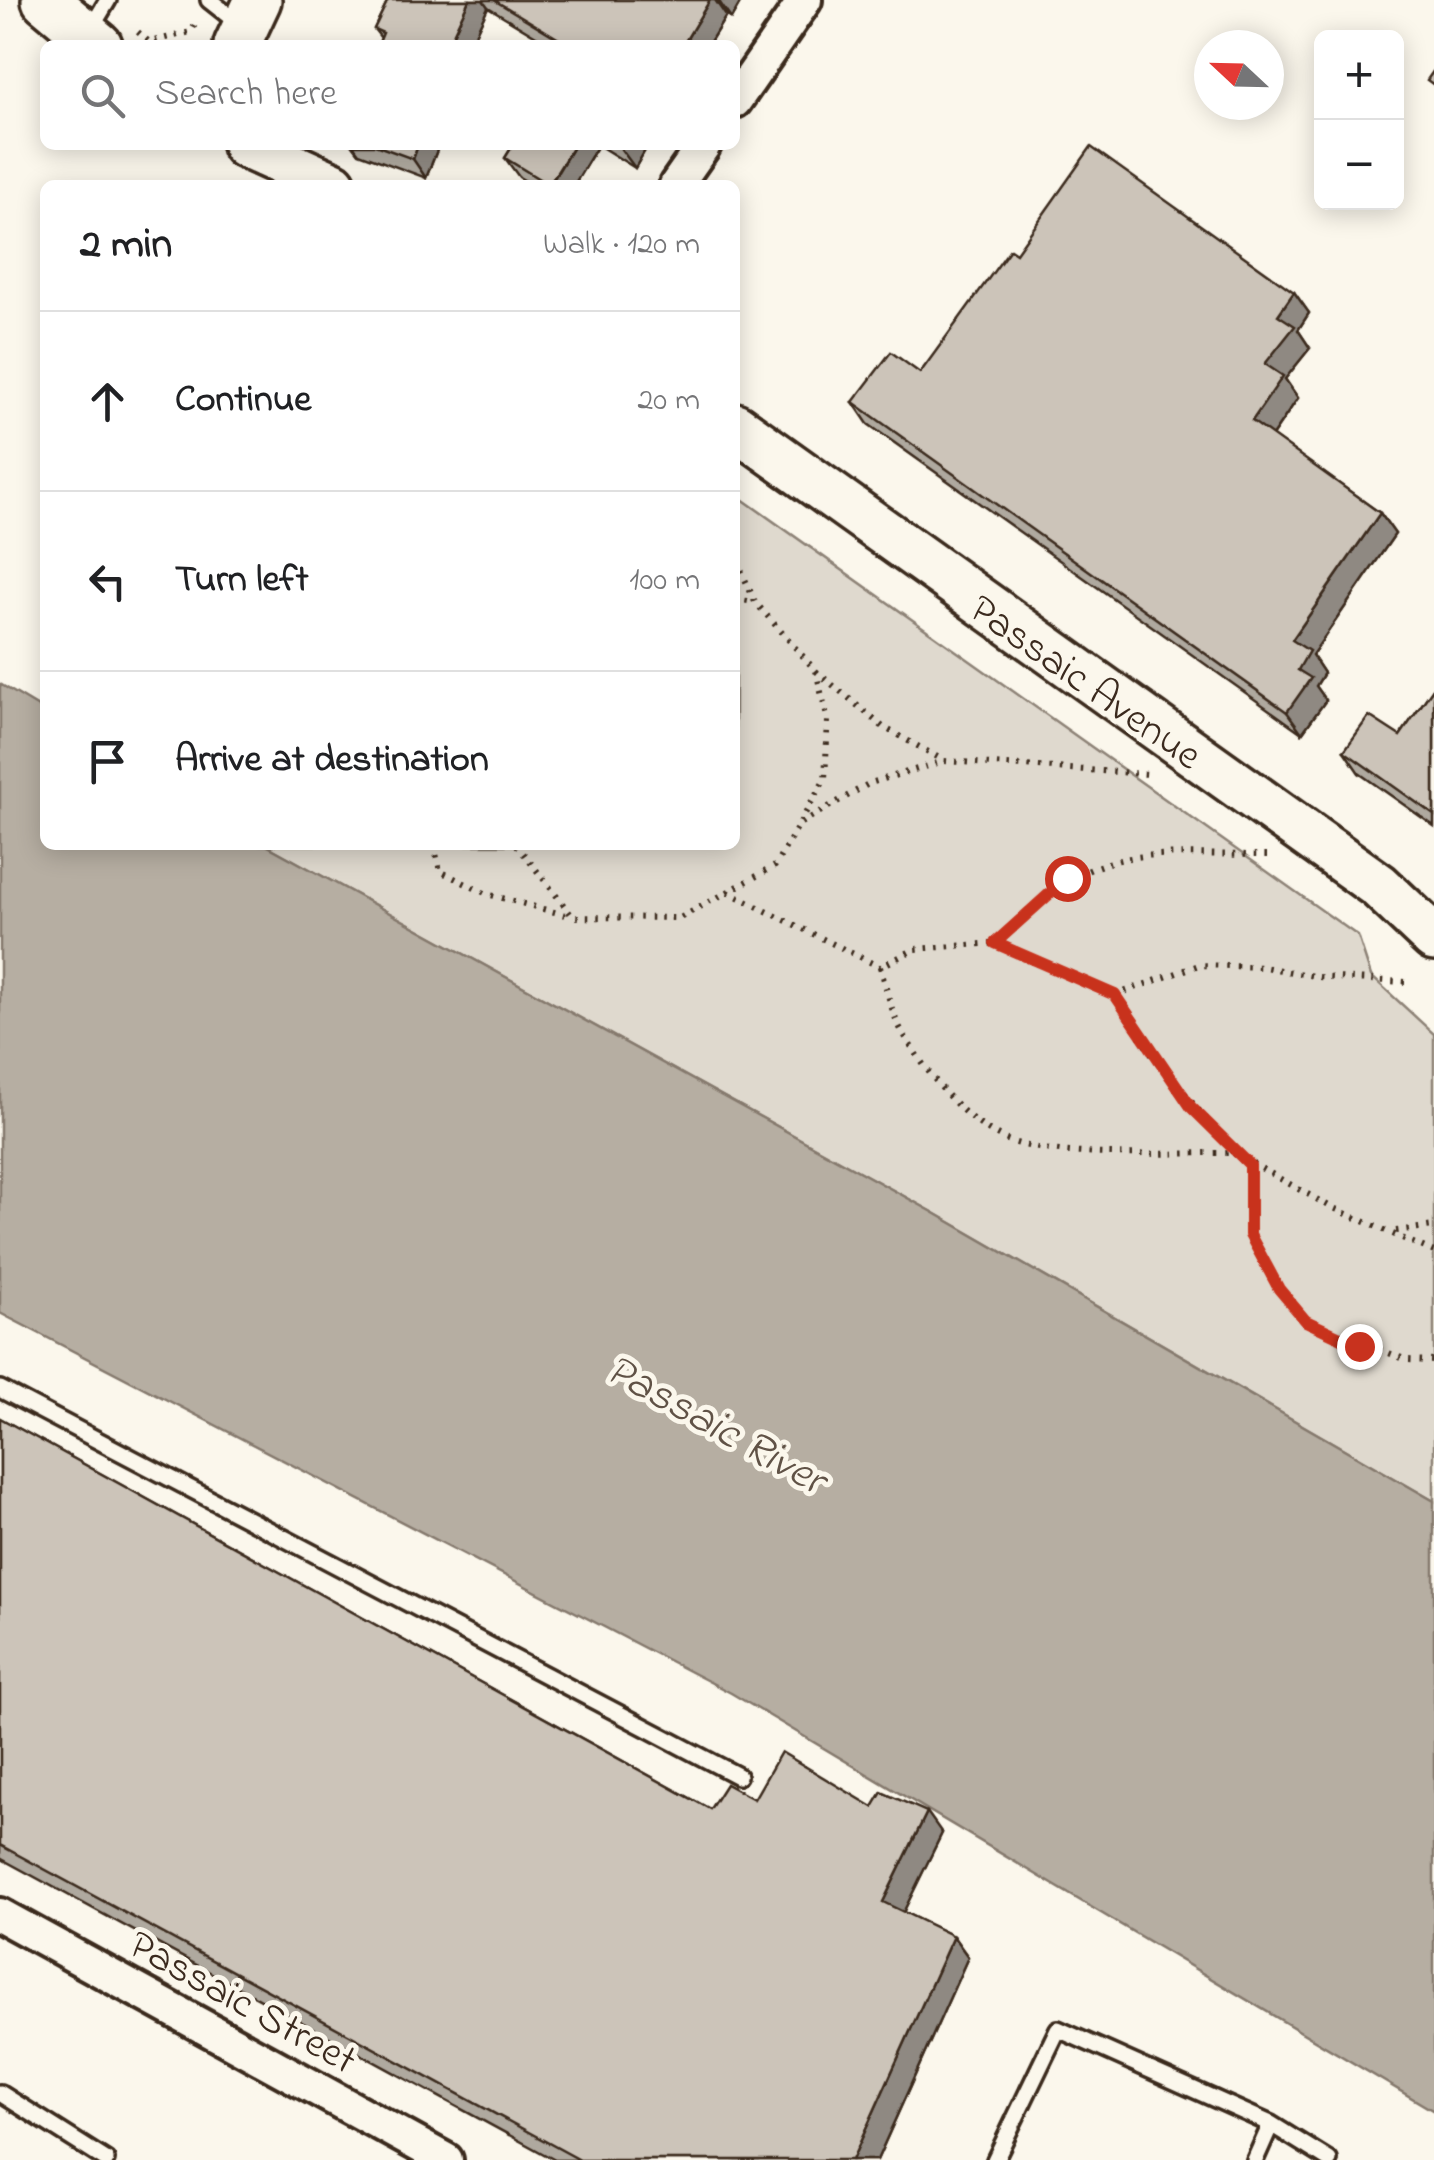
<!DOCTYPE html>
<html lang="en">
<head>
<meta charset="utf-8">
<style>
	body { margin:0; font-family:"Indie Flower",sans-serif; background:#f6f6f6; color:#202124 }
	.controls { position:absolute; right:30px; top:30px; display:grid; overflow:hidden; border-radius:15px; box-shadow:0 5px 25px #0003 }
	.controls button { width:90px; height:90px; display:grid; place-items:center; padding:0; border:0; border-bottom:2px solid #e0e0e0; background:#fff; color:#202124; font:50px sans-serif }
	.compass { position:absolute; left:1194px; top:30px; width:90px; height:90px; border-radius:50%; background:#fff; box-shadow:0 5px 25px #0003; rotate:292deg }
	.stop { position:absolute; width:30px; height:30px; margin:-22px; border:8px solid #c8321e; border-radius:50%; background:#fff }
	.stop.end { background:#c8321e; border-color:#fff; box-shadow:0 2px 10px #0008 }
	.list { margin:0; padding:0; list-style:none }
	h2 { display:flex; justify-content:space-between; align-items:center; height:130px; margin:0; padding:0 40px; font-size:42px }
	h2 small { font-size:32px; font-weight:400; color:#757577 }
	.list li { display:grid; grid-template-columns:65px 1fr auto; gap:30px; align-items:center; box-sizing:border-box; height:180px; padding:0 40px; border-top:2px solid #e0e0e0 }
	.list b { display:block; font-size:38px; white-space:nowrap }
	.list em { font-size:32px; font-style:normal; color:#757577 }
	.icon { flex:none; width:55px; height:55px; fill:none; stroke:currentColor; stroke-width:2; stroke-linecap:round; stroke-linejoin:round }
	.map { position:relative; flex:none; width:1434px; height:2160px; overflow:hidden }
	.search { position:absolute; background:#fff; box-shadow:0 5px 25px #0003; left:40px; top:40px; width:700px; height:110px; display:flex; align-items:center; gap:25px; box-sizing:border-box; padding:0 35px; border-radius:15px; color:#757577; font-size:38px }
	.panel { position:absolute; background:#fff; box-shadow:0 5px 25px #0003; left:40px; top:180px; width:700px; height:670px; border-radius:15px }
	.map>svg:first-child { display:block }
	.green { fill:#dfd9ce; stroke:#8d8276; stroke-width:2.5 }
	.water { fill:#b6aea2; stroke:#85796d; stroke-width:2.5 }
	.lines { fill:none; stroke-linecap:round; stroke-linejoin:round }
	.lane-casing { stroke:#3b2a1e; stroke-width:22 }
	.street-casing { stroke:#3b2a1e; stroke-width:40 }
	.secondary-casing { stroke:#3b2a1e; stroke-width:52 }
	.path { stroke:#3b2a1e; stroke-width:6; stroke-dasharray:2.5 8; stroke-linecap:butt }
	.lane { stroke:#fbf7ec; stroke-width:15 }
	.street { stroke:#fbf7ec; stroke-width:32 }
	.secondary { stroke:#fbf7ec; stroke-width:45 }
	.wall { fill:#afa99f; stroke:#3b2a1e; stroke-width:2.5 }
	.shaded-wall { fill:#8f8982; stroke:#3b2a1e; stroke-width:2.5 }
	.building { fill:#ccc4b9; stroke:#3b2a1e; stroke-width:2.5 }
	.route { stroke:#c8321e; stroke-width:12 }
	.labels { text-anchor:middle; stroke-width:10; stroke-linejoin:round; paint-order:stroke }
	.street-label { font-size:42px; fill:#3b2a1e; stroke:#fbf7ec }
	.water-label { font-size:45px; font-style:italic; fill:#605246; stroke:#fbf7ec }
</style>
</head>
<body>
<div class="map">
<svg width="1434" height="2160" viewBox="0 0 1434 2160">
	<rect width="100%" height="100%" fill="#fbf7ec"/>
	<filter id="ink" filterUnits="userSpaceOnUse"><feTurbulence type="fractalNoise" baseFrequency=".01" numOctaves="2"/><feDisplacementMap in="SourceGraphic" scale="20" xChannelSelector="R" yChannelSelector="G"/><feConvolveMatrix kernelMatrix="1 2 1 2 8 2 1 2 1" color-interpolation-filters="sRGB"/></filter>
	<g filter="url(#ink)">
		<!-- green -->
		<path class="green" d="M 735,494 L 1358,936 L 1371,976 L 1434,1034 L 1434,1501 L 931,1211 L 266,845 L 735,845 Z"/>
		<!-- water -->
		<path class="water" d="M 0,684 L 45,711 L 45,845 L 266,845 L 931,1211 L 1434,1501 L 1434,2111 L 731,1693 L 0,1313 Z"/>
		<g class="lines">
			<!-- lane casing -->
			<g class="lane-casing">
				<path id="lane" d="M 209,0 L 242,26
					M 90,30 L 108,0
					M 0,1389 L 738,1776
					M 0,2093 L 106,2160
					M 995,2160 L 1058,2029 L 1271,2124 L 1329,2160
					M 1255,2160 L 1271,2124"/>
			</g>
			<!-- street casing -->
			<g class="street-casing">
				<path id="street" d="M 735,101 L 805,0
					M 676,185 L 704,145
					M 0,1915 L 446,2160"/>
			</g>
			<!-- secondary casing -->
			<g class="secondary-casing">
				<path id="secondary" d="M 45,0 L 99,45
					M 237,45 L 258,0
					M 245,145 L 333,185
					M 735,426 L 1379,886 L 1434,938"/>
			</g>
			<!-- path -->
			<path class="path" d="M 138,32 L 149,42 L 191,32 L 198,19
				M 735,599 L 754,602
				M 816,671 L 883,727 L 943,760
				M 801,823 L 870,783 L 944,761 L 1149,774
				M 434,845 L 440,871 L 487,894 L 573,917
				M 517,845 L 573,917 L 680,918 L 775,866 L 825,779 L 828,721 L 816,671 L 755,602 L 735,556
				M 1267,855 C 1132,855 1095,840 995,943 L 1115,995 L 1199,965 L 1264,967 L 1319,977 L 1405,982
				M 728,892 L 880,967 L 915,949 L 995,943
				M 880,967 C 887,988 891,1014 903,1033 C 926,1072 965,1125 1010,1141 C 1069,1161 1169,1152 1234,1153 L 1150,1052 L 1115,995
				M 1234,1153 L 1329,1206 L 1434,1252
				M 1251,1165 L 1250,1235 L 1279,1289 L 1306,1321 L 1407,1360 L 1434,1361
				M 1396,1231 L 1434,1226"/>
			<!-- lane -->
			<use href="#lane" class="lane"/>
			<!-- street -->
			<use href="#street" class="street"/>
			<!-- secondary -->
			<use href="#secondary" class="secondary"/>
		</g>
		<!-- wall -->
		<path class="wall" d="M 388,0 L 742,0 L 731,19 L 726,16 L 708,45 L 551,45 L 488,7 L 470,45 L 378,45 L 381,38 L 374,29 Z
			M 353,145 L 439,145 L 426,178 L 359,153 Z
			M 513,145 L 648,145 L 635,168 L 598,145 L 574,185 L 532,185 L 519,177 L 505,158 Z
			M 1016,253 L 1294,292 L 1309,313 L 1298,330 L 1310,348 L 1285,379 L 1298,398 L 1272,436 L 1380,513 L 1395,534 L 1312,655 L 1324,673 L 1316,686 L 1326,700 L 1302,733 L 868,424 L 853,402 L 920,373 Z
			M 1434,687 L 1434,826 L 1359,773 L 1344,751 L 1400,736 Z
			M 0,1418 L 710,1809 L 754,1799 L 873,1807 L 942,1833 L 903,1912 L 953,1936 L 968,1957 L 877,2160 L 555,2160 L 0,1858 Z"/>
		<!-- shaded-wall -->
		<path class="shaded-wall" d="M 469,0 L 483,0 L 488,7 L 470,45 L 448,45 Z
			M 710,0 L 715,0 L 726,16 L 708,45 L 683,45 Z
			M 718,0 L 742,0 L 731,19 Z
			M 418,145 L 439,145 L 426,178 L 413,159 Z
			M 574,145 L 598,145 L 574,185 L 550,185 Z
			M 623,145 L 648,145 L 635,168 L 621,149 Z
			M 1294,292 L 1309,313 L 1298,330 L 1310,348 L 1285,379 L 1298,398 L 1267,443 L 1252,421 L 1278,315 Z
			M 1380,513 L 1395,534 L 1312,655 L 1324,673 L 1316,686 L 1326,700 L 1302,733 L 1287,712 L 1298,670 L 1292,640 Z
			M 927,1812 L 942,1833 L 898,1923 L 883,1902 Z
			M 953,1936 L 968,1957 L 877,2160 L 852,2160 Z"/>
		<!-- building -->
		<path class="building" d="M 388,0 L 469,0 L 448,45 L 378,45 L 383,33 L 374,29 Z
			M 494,0 L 710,0 L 683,45 L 569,45 Z
			M 1434,70 L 1434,85 L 1427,80 Z
			M 375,145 L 418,145 L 413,159 Z
			M 513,145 L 574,145 L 549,185 L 505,158 Z
			M 1091,147 L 1294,292 L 1278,315 L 1295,326 L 1265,364 L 1283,376 L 1252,421 L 1380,513 L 1292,640 L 1309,651 L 1298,670 L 1311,678 L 1287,712 L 853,402 L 891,352 L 920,373 L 1010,249 L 1016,253 Z
			M 1434,687 L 1434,815 L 1344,751 L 1369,716 L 1400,736 Z
			M 0,1418 L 710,1809 L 726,1784 L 754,1799 L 781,1752 L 873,1807 L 882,1792 L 927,1812 L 883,1902 L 953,1936 L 852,2160 L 580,2160 L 0,1845 Z"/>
	</g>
	<g class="lines" filter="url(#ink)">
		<!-- route -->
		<path class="route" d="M 1067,878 L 995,943 L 1115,995 L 1191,1107 L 1250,1165 L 1250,1235 L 1279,1289 L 1306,1321 L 1359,1346"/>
	</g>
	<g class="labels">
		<!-- street labels -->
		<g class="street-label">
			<text transform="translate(1087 680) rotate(35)" y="15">Passaic Avenue</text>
			<text transform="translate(244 2000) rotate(29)" y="15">Passaic Street</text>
		</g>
		<!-- water labels -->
		<g class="water-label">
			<text transform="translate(717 1422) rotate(29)" y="16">Passaic River</text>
		</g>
	</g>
</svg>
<div class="controls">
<button>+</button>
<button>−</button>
</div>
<svg class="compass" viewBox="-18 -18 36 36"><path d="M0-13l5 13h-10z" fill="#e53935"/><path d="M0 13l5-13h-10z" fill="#757577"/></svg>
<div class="stop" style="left:1067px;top:878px"></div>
<div class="stop end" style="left:1359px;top:1346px"></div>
<div class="search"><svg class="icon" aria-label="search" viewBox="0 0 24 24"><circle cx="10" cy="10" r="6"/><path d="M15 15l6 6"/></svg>Search here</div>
<section class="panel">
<h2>2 min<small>Walk · 120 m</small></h2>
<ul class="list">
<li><svg class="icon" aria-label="ahead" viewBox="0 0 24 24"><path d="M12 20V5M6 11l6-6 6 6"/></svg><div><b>Continue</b></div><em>20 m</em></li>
<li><svg class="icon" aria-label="left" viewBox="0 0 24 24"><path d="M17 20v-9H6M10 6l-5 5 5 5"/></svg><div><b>Turn left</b></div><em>100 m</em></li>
<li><svg class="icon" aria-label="arrive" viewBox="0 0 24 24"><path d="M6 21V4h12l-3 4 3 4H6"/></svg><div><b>Arrive at destination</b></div></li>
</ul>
</section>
</div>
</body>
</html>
